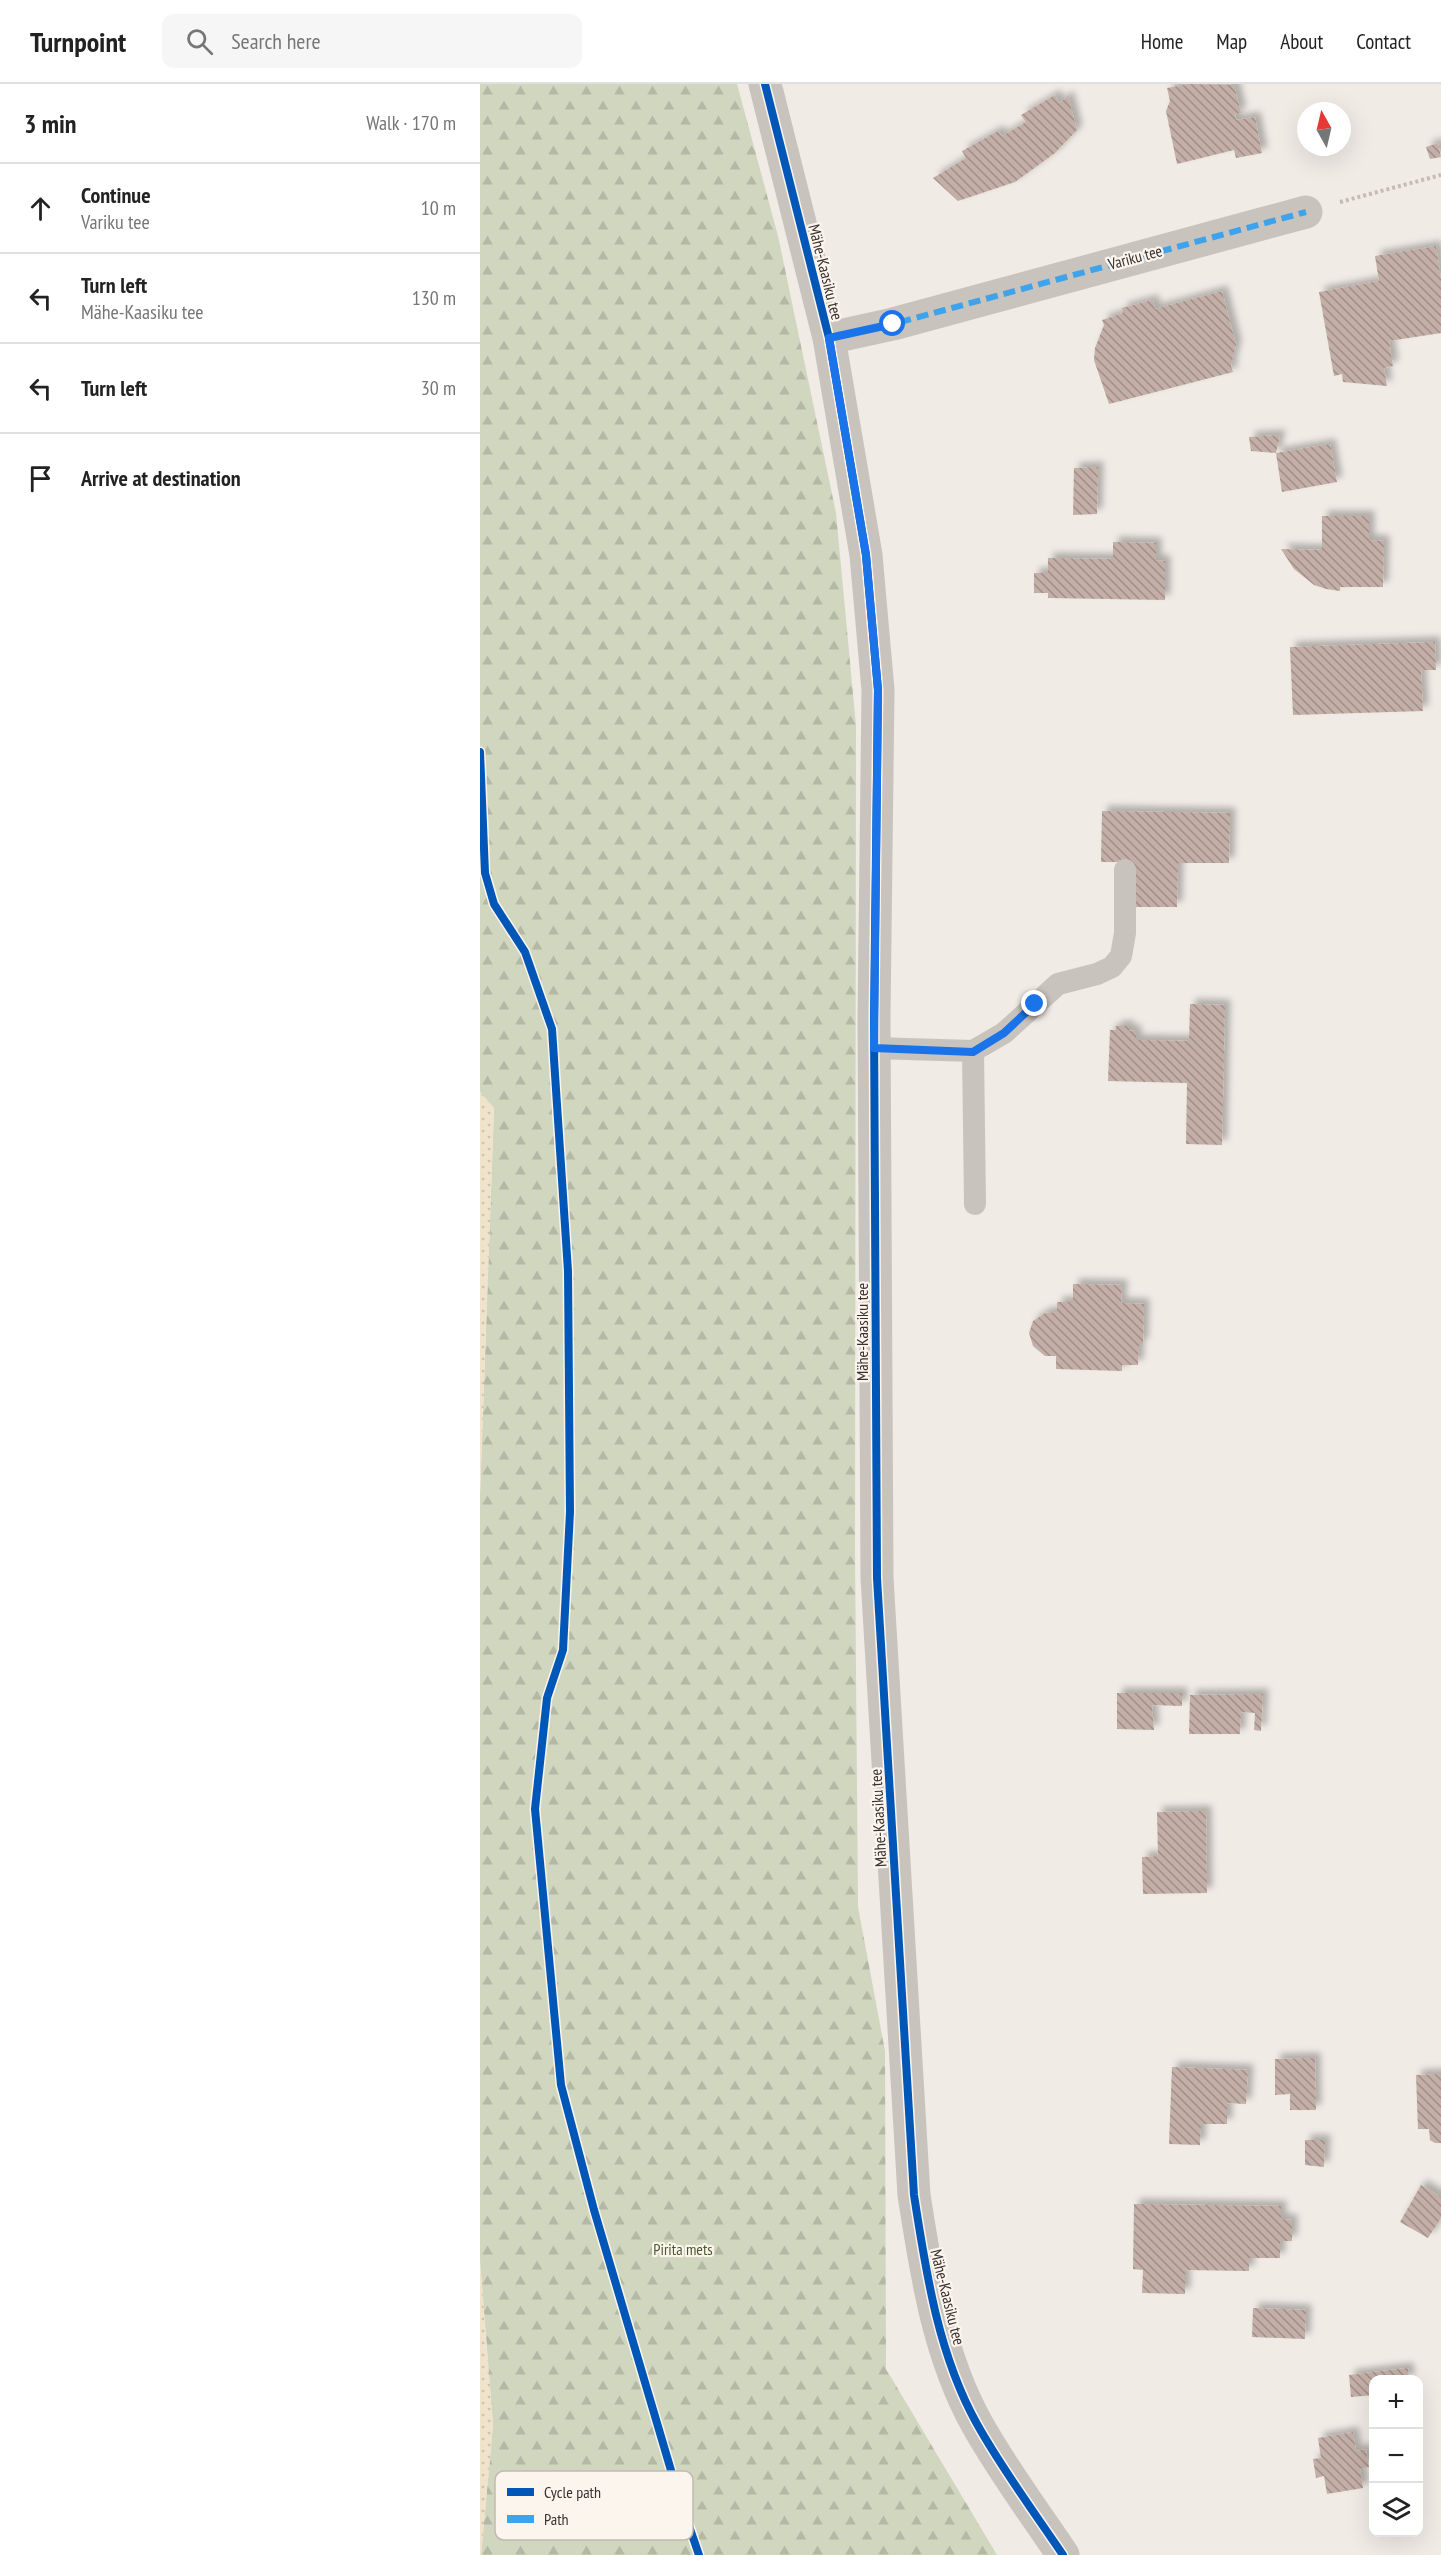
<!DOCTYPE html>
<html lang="en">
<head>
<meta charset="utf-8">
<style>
	body { margin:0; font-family:"PT Sans Narrow",sans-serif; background:#f6f6f6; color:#222 }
	.controls { position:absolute; right:18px; bottom:18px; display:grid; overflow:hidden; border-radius:12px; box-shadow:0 6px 24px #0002 }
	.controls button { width:54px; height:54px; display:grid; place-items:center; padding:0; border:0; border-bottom:2px solid #e0e0e0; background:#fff; color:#222; font:30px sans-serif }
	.compass { position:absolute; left:817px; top:18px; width:54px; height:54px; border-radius:50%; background:#fff; box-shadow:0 6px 24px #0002; rotate:352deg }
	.stop { position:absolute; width:18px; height:18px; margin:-14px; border:4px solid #1a73e8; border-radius:50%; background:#fff }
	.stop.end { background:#1a73e8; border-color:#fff; box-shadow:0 2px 6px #0008 }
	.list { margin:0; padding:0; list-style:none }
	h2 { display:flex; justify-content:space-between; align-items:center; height:78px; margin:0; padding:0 24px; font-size:26px }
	h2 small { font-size:20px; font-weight:400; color:#767676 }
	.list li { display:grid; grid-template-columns:39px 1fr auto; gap:18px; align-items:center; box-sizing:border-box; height:90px; padding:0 24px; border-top:2px solid #e0e0e0 }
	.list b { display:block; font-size:22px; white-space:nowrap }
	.list p { margin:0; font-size:20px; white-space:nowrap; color:#767676 }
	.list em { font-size:20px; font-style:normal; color:#767676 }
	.icon { flex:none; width:33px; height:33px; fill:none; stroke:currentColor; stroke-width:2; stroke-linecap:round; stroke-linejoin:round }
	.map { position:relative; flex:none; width:961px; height:2471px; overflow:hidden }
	header { display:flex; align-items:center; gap:36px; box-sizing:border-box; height:84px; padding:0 30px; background:#fff; border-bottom:2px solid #e0e0e0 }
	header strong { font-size:28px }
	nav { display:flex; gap:33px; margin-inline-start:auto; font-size:21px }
	.search { width:420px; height:54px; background:#f6f6f6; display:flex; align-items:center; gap:15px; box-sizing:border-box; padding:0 21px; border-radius:12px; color:#767676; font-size:22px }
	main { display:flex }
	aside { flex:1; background:#fff }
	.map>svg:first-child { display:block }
	.forest { fill:url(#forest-firs) }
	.sand { fill:url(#sand-dots) }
	.building { fill:url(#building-back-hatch); filter:url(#shadow) }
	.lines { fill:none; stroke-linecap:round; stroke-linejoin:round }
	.path { stroke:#c2bbb6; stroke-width:4; stroke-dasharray:3 3; stroke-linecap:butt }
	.service { stroke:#c9c3be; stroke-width:22 }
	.minor { stroke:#c9c3be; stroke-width:33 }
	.quiet { stroke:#3fa3eb; stroke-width:6; stroke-dasharray:12 6; stroke-linecap:butt }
	.cycleway-casing { stroke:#fbf5ee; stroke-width:11 }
	.cycleway { stroke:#0057b8; stroke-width:8 }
	.route { stroke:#1a73e8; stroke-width:8 }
	.labels { text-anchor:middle; stroke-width:4.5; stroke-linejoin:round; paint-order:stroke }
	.street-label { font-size:16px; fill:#3b302b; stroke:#fbf5ee }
	.park-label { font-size:16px; fill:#4a5a2e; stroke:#fbf5ee }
	.key { fill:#fbf5ee; stroke:#c1bab4; stroke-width:1.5 }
	.key-label { font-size:16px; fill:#3b302b }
</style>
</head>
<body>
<header>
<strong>Turnpoint</strong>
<div class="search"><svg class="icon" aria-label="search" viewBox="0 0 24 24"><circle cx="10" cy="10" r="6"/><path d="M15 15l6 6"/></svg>Search here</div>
<nav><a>Home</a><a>Map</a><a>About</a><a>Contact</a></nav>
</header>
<main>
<aside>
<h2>3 min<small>Walk · 170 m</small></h2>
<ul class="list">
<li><svg class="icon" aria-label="ahead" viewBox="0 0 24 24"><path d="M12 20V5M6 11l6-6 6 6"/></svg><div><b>Continue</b><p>Variku tee</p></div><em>10 m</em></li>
<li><svg class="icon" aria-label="left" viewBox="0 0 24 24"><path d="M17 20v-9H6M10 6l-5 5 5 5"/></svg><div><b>Turn left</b><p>Mähe-Kaasiku tee</p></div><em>130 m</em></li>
<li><svg class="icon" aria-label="left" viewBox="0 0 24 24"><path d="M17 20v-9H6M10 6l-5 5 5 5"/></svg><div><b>Turn left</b></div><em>30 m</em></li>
<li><svg class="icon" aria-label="arrive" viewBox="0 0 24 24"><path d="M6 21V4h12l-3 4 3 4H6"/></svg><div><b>Arrive at destination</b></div></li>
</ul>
</aside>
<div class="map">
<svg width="961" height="2471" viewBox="0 0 961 2471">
	<defs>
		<pattern id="forest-firs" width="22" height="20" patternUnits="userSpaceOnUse" patternTransform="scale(1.5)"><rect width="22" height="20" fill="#d1d6bf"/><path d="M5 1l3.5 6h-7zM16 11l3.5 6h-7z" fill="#b4b8a4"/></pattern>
		<pattern id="sand-dots" width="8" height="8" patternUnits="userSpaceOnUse" patternTransform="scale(1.5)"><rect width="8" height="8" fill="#efe3cc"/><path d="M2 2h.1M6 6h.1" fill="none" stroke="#cec3af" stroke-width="1.8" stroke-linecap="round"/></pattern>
		<pattern id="building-back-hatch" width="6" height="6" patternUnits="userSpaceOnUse" patternTransform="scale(1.5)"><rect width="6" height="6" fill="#c3afa7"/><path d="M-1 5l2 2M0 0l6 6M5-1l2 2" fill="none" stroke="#a08f88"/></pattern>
		<filter id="shadow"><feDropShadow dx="5.5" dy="-5.5" stdDeviation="3" flood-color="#0004"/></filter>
	</defs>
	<rect width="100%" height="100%" fill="#f0ebe5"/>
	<!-- forest -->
	<path class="forest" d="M 0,0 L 257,0 L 298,152 L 356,429 L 376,642 L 375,1469 L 378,1823 L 405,1967 L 406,2285 L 517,2471 L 1,2471 L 13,2341 L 0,2177 L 0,1411 L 14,1024 L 0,1008 Z"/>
	<!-- sand -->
	<path class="sand" d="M 0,1008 L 14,1024 L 0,1411 Z
		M 0,2177 L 13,2341 L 1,2471 L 0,2471 Z"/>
	<!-- building -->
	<path class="building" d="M 708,0 L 754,1 L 761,29 L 755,30 L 756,36 L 775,33 L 782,69 L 756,74 L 754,66 L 697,80 L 686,27 L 690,17 L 687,4 Z
		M 575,11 L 579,19 L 588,12 L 597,46 L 575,69 L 535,98 L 478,117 L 453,94 L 486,74 L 482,67 L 518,47 L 522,52 L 546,38 L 541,31 Z
		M 958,59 L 961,73 L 950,75 L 946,63 Z
		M 956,162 L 961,195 L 961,249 L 909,257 L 913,282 L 904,284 L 907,302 L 863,298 L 862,290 L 854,292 L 839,208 L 899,197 L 895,172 Z
		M 742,207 L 756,261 L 751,282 L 753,288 L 629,320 L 614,276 L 615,264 L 624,241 L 622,236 L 643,229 L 642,224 L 673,216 L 675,225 Z
		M 800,351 L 796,369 L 850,360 L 857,398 L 802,408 L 796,369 L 771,367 L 769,353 Z
		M 618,383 L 617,430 L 593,431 L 594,384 Z
		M 842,432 L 889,432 L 889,456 L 904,457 L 903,503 L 860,503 L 860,507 L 846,505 L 834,501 L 814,485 L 801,465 L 842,466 Z
		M 633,458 L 676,459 L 676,476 L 685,477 L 685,516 L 568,514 L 568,509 L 554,509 L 554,489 L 568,489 L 568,474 L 633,475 Z
		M 955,558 L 956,586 L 941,586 L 943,627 L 813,631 L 810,563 Z
		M 622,727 L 750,729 L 749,779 L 698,779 L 697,823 L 652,823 L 653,778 L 621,778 Z
		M 710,920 L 745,921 L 742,1061 L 706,1060 L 707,999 L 628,997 L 630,946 L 636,946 L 636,942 L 649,942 L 649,947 L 656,946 L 656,956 L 709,957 Z
		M 593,1200 L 642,1201 L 641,1219 L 664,1220 L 663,1260 L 659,1260 L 658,1281 L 642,1281 L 642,1287 L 576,1285 L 576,1272 L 565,1272 L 553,1262 L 549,1249 L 553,1237 L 565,1229 L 577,1228 L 577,1218 L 593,1218 Z
		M 637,1609 L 702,1609 L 702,1622 L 672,1621 L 674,1646 L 637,1645 Z
		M 783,1610 L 781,1647 L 774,1646 L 775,1629 L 761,1628 L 760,1650 L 709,1650 L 710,1611 Z
		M 726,1727 L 727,1809 L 663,1810 L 662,1773 L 678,1772 L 677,1728 Z
		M 835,1974 L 836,2026 L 810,2026 L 810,2010 L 795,2011 L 795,1975 Z
		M 692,1983 L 768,1986 L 766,2020 L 747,2019 L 747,2040 L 721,2040 L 720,2061 L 689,2060 Z
		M 961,1990 L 961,2059 L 955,2059 L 950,2056 L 949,2045 L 938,2045 L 936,1991 Z
		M 825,2056 L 845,2056 L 844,2083 L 825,2081 Z
		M 941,2101 L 961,2113 L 961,2134 L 948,2154 L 920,2138 Z
		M 654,2120 L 801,2122 L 801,2135 L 812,2136 L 812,2157 L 800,2157 L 800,2174 L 769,2174 L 769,2187 L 705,2186 L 705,2210 L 662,2209 L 663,2186 L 653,2185 Z
		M 773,2224 L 826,2226 L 825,2255 L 772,2253 Z
		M 928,2284 L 929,2296 L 894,2296 L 894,2311 L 871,2313 L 869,2291 Z
		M 873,2348 L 876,2367 L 886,2365 L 889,2383 L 880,2385 L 883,2404 L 847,2410 L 844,2392 L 836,2394 L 833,2375 L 841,2374 L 838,2354 Z"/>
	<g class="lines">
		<!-- path -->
		<path class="path" d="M 860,118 L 961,91"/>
		<!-- service -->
		<path class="service" d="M 394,964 L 493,967 L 524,949 L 578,900 L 617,890 L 632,883 L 641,872 L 645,849 L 645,786
			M 493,967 L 495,1120"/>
		<!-- minor -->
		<path class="minor" d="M 285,0 L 349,254 L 386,471 L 398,606 L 394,935 L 397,1494 L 434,2111 C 446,2188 458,2270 497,2340 C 522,2385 554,2428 583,2471
			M 349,254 L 413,240 L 826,128"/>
		<!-- quiet -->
		<path class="quiet" d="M 349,254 L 413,240 L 826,128"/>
		<!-- cycleway casing -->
		<g class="cycleway-casing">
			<path id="cycleway" d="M 285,0 L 349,254 L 386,471 L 398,606 L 394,935 L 397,1494 L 434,2111 C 446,2188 458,2270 497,2340 C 522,2385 554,2428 583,2471
				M 0,668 L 5,789 L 14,820 L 45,868 L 72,945 L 88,1187 L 90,1428 L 83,1566 L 67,1614 L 55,1725 L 81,2001 L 114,2126 L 198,2410 L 219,2471"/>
		</g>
		<!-- cycleway -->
		<use href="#cycleway" class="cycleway"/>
	</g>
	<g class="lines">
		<!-- route -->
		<path class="route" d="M 413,240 L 349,254 L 386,471 L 398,606 L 394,964 L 493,968 L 524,949 L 555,920"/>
	</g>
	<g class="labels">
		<!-- street labels -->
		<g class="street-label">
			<text transform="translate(655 173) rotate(-15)" y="6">Variku tee</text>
			<text transform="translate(346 188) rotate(76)" y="6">Mähe-Kaasiku tee</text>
			<text transform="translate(382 1248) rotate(-90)" y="6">Mähe-Kaasiku tee</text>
			<text transform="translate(398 1734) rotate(-93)" y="6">Mähe-Kaasiku tee</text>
			<text transform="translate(468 2213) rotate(76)" y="6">Mähe-Kaasiku tee</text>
		</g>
		<!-- park labels -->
		<g class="park-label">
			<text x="203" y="2171">Pirita mets</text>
		</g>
	</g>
	<!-- legend -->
	<rect x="15" y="2387" width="198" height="69" rx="9" class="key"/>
	<rect x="27" y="2404" width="27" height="8" fill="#0057b8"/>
	<rect x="27" y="2431" width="27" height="8" fill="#3fa3eb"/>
	<g class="key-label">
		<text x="64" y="2414">Cycle path</text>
		<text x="64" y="2441">Path</text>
	</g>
</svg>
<div class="controls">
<button>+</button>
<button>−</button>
<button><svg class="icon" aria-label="layers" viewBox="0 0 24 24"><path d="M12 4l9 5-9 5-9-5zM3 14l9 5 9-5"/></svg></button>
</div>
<svg class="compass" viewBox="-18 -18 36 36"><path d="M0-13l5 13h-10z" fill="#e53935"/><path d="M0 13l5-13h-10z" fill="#767676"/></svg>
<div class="stop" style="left:413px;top:240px"></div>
<div class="stop end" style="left:555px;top:920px"></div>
</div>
</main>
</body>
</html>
